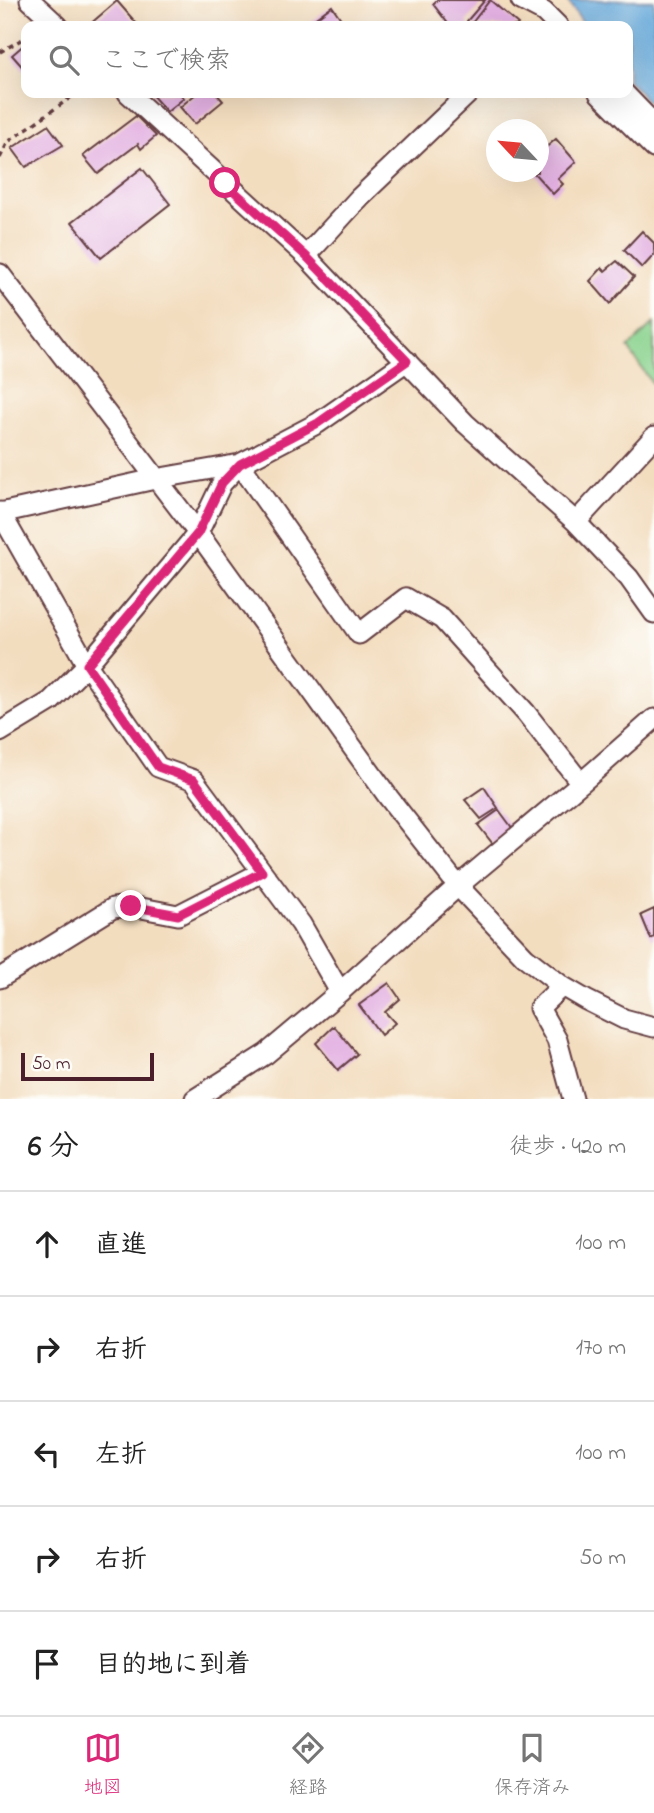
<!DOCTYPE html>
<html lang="ja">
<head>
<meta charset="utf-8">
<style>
	body { margin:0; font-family:"Indie Flower","Klee One",sans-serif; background:#f6f6f6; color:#222 }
	.compass { position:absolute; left:486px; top:119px; width:63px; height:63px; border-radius:50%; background:#fff; box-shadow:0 7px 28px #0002; rotate:296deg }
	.scale { position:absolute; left:21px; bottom:18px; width:133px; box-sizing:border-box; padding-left:7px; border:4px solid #4a1f2b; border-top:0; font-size:19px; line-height:24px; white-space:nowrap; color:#4a1f2b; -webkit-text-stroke:5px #fdfcf7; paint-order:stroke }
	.stop { position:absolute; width:21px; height:21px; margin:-16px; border:5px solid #db2777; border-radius:50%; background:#fff }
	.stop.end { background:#db2777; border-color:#fff; box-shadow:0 2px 7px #0008 }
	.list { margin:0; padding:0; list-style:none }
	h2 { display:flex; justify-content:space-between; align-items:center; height:91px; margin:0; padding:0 28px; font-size:30px }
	h2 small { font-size:23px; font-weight:400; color:#767676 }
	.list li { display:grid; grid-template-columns:46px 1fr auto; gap:21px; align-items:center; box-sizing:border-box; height:105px; padding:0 28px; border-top:2px solid #e0e0e0 }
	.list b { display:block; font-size:26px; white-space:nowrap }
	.list em { font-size:23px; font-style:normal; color:#767676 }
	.icon { flex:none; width:38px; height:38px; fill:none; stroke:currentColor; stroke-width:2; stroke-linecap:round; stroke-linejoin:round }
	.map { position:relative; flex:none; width:654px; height:1099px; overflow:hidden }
	.search { position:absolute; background:#fff; box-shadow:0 7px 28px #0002; left:21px; right:21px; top:21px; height:77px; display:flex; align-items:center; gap:18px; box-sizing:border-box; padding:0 24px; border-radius:14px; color:#767676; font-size:26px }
	.sheet { height:616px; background:#fff }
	nav { display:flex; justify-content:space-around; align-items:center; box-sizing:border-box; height:98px; border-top:2px solid #e0e0e0; background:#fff; font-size:19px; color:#767676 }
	nav a { display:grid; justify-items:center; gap:4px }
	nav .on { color:#db2777 }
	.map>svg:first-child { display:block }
	.green { fill:#8ad38f; stroke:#6a795d; stroke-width:2 }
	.water { fill:#65a8da; stroke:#586482; stroke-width:2 }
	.building { fill:#e3b1e2 }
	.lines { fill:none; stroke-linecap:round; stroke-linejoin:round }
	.minor-casing { stroke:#633c41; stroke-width:23 }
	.path { stroke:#633c41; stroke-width:3.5; stroke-dasharray:5 5; stroke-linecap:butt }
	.minor { stroke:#fff; stroke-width:19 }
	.route { stroke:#db2777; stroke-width:9 }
</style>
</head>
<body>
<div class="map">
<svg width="654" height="1099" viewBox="0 0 654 1099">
	<rect width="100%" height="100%" fill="#fdfcf7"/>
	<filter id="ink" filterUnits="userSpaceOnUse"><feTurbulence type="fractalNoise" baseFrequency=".0143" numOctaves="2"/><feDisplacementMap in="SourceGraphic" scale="14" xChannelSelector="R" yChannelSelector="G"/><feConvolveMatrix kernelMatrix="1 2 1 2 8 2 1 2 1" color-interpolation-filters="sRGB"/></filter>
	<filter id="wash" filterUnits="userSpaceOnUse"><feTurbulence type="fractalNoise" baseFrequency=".00686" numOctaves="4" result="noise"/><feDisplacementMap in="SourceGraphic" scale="28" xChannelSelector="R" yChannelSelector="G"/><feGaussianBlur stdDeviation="1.57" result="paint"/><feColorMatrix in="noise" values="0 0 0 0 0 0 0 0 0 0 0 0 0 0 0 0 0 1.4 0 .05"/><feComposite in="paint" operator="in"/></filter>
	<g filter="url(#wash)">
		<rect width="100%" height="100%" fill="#f3ddbf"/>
		<!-- green -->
		<path class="green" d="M 654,323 L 654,386 L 628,348 Z"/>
		<!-- water -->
		<path class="water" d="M 567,0 L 654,0 L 654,108 L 628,80 L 628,26 L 585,26 Z"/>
		<g id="blocks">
			<!-- building -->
			<path class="building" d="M 437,0 L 485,0 L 467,21 L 469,26 L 450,26 L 433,4 Z
				M 490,0 L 518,24 L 516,26 L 474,26 L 472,23 Z
				M 117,1 L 137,24 L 135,26 L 90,26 L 89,25 Z
				M 332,6 L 346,26 L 305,26 Z
				M 26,43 L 26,71 L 12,55 Z
				M 152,93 L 179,93 L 184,98 L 167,112 L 151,94 Z
				M 197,93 L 216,93 L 223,101 L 195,124 L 180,107 Z
				M 136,116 L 156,136 L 141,149 L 138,144 L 98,174 L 83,156 Z
				M 48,125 L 63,145 L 26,167 L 12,148 Z
				M 556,139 L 576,162 L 558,179 L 563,184 L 553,194 L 533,172 L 538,172 L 538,154 Z
				M 142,168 L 170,204 L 101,258 L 72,222 Z
				M 642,231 L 654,243 L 654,255 L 642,268 L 624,250 Z
				M 617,261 L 634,277 L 610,304 L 590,281 L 602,268 L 605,271 Z
				M 484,787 L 498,808 L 481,819 L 465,800 Z
				M 499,810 L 513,829 L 493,844 L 478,825 Z
				M 654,909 L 654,937 L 651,939 L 641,915 Z
				M 389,983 L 400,999 L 385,1012 L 395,1023 L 381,1035 L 359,1005 Z
				M 334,1026 L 357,1054 L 338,1070 L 316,1043 Z"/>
		</g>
	</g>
	<g filter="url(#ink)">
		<use href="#blocks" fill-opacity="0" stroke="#633c41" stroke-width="2"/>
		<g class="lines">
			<!-- minor casing -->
			<g class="minor-casing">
				<path id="minor" d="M 30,0 L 58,26
					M 521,0 L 544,12 L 558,26
					M 128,93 L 306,256 L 465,423 L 576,522 L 629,578 L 654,613
					M 599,93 L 654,148
					M 624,93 L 654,124
					M 306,256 L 360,197 L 469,93
					M 0,274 L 198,533 L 389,798 L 458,886 L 525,957 L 562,986 L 586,1000 L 624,1019 L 654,1027
					M 240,464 L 359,634 L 406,598 L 442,619 L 526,713 L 581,783
					M 0,512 L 87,665 L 158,767 L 194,780 L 301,924 L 340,992
					M 0,513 L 155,479 L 240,464 L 318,423 L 407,361
					M 576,522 L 654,437
					M 0,732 L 51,701 L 87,665 L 198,533 L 222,483 L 240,464
					M 0,978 L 113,908 L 131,906 L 178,915 L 262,872
					M 562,986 L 539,1008 L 557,1040 L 573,1099
					M 195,1099 L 266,1054 L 340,992 L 458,886 L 581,783 L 654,719"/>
			</g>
			<!-- path -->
			<path class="path" d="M 0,52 L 26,37
				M 0,158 L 8,142 L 77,93"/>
			<!-- minor -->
			<use href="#minor" class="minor"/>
		</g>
	</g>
	<g class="lines" filter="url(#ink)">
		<!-- route -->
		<path class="route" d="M 131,906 L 178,915 L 262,872 L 194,780 L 158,767 L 87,665 L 198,533 L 222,483 L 240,464 L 318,423 L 407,361 L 306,256 L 225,183"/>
	</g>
</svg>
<svg class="compass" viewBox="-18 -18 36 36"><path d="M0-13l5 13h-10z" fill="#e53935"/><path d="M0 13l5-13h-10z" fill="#767676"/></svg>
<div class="scale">50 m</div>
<div class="stop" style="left:225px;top:183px"></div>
<div class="stop end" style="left:131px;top:906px"></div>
<div class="search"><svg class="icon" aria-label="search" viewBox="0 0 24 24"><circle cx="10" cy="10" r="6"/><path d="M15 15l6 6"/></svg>ここで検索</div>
</div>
<section class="sheet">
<h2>6 分<small>徒歩 · 420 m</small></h2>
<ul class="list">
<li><svg class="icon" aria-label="ahead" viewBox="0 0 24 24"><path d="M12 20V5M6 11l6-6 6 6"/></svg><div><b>直進</b></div><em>100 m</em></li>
<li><svg class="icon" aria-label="right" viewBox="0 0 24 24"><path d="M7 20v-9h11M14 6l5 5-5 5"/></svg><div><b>右折</b></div><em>170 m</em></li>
<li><svg class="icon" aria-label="left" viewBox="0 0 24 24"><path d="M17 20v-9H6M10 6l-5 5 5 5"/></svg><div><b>左折</b></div><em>100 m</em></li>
<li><svg class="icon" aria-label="right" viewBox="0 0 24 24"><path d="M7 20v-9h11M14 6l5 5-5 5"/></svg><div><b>右折</b></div><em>50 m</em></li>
<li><svg class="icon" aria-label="arrive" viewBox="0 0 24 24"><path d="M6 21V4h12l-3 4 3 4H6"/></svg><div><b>目的地に到着</b></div></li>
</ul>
</section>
<nav>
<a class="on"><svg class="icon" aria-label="map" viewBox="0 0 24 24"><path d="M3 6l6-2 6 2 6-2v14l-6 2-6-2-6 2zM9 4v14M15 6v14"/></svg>地図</a>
<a><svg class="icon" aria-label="directions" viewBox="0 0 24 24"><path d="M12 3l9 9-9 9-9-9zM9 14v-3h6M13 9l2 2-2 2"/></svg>経路</a>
<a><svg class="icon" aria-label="saved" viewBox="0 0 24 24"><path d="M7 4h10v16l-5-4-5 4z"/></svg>保存済み</a>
</nav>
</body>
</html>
